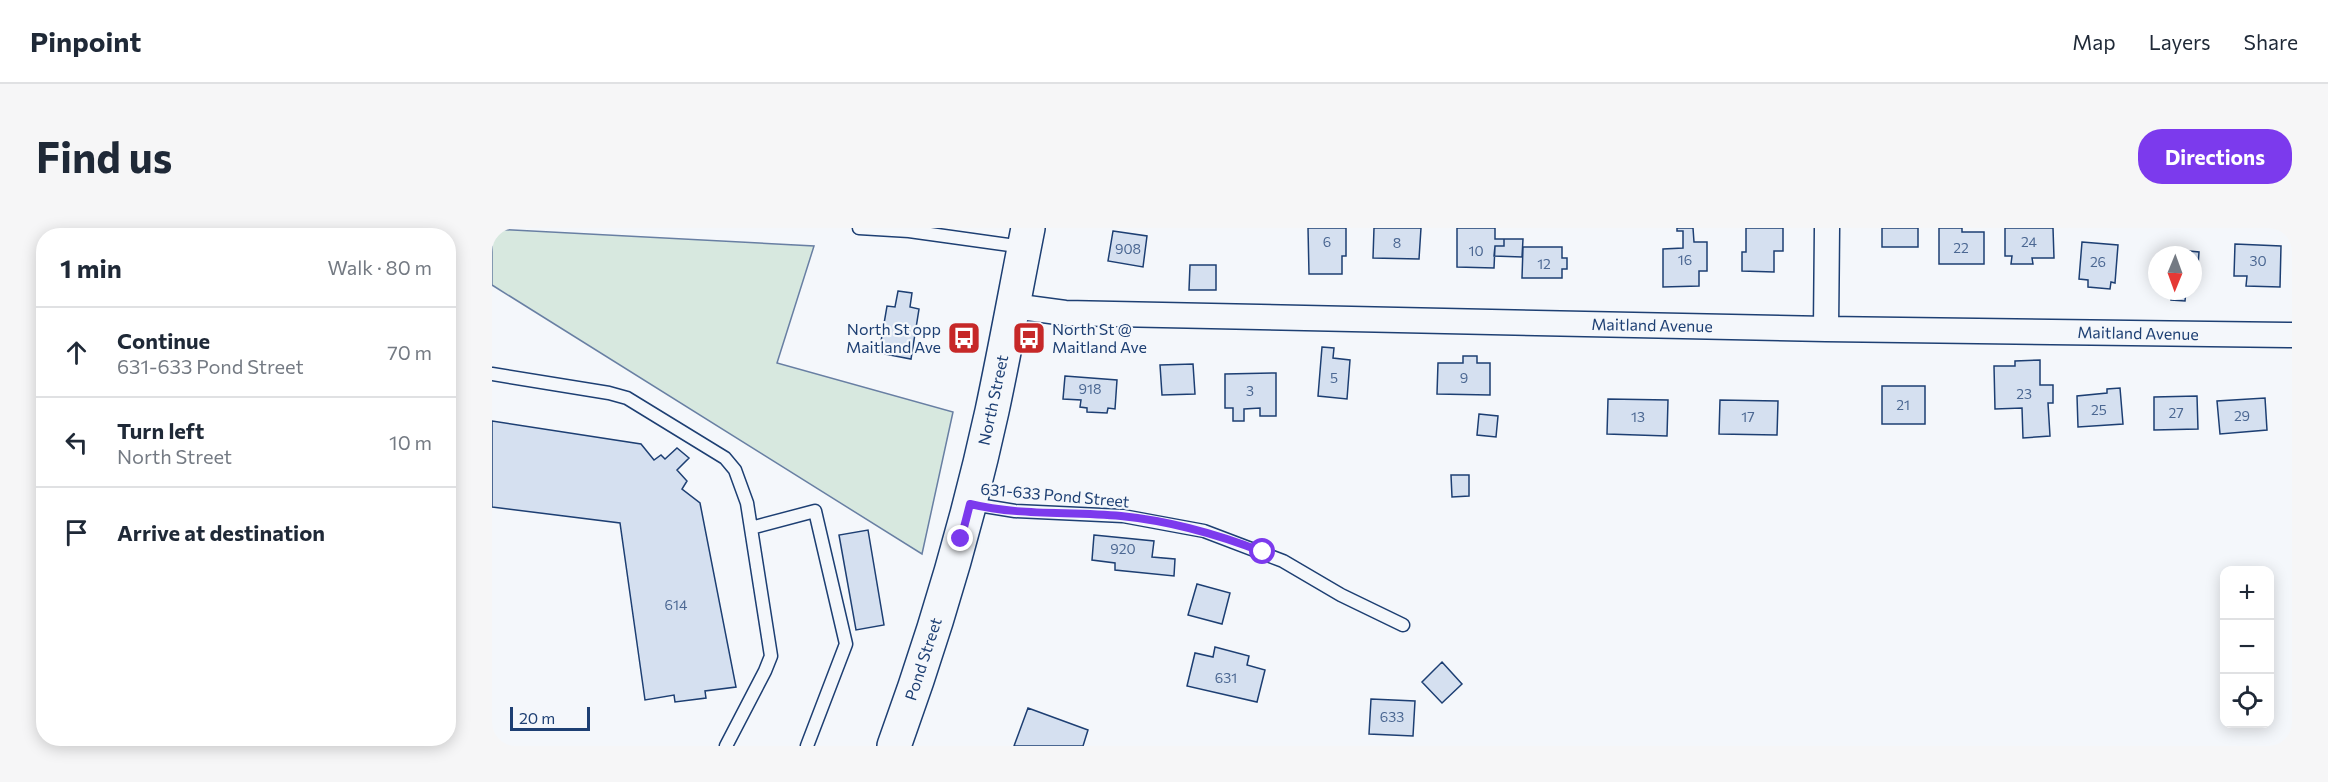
<!DOCTYPE html>
<html lang="en">
<head>
<meta charset="utf-8">
<style>
	body { margin:0; font-family:Commissioner,sans-serif; background:#f6f6f7; color:#1f2937 }
	.controls { position:absolute; right:18px; bottom:18px; display:grid; overflow:hidden; border-radius:12px; box-shadow:0 3px 15px #0003 }
	.controls button { width:54px; height:54px; display:grid; place-items:center; padding:0; border:0; border-bottom:2px solid #e0e1e3; background:#fff; color:#1f2937; font:30px sans-serif }
	.compass { position:absolute; left:1656px; top:18px; width:54px; height:54px; border-radius:50%; background:#fff; box-shadow:0 3px 15px #0003; rotate:181deg }
	.scale { position:absolute; left:18px; bottom:15px; width:80px; box-sizing:border-box; padding-left:6px; border:3px solid #1d3f73; border-top:0; font-size:16px; line-height:21px; white-space:nowrap; color:#1d3f73; -webkit-text-stroke:4px #f4f7fb; paint-order:stroke }
	.stop { position:absolute; width:18px; height:18px; margin:-14px; border:4px solid #7c3aed; border-radius:50%; background:#fff }
	.stop.end { background:#7c3aed; border-color:#fff; box-shadow:0 2px 6px #0008 }
	.list { margin:0; padding:0; list-style:none }
	h2 { display:flex; justify-content:space-between; align-items:center; height:78px; margin:0; padding:0 24px; font-size:26px }
	h2 small { font-size:20px; font-weight:400; color:#747a83 }
	.list li { display:grid; grid-template-columns:39px 1fr auto; gap:18px; align-items:center; box-sizing:border-box; height:90px; padding:0 24px; border-top:2px solid #e0e1e3 }
	.list b { display:block; font-size:22px; white-space:nowrap }
	.list p { margin:0; font-size:20px; white-space:nowrap; color:#747a83 }
	.list em { font-size:20px; font-style:normal; color:#747a83 }
	.icon { flex:none; width:33px; height:33px; fill:none; stroke:currentColor; stroke-width:2; stroke-linecap:round; stroke-linejoin:round }
	.map { position:relative; flex:none; width:1800px; height:518px; overflow:hidden; border-radius:24px }
	header { display:flex; align-items:center; gap:36px; box-sizing:border-box; height:84px; padding:0 30px; background:#fff; border-bottom:2px solid #e0e1e3 }
	header strong { font-size:28px }
	nav { display:flex; gap:33px; margin-inline-start:auto; font-size:21px }
	.intro { display:flex; align-items:center; justify-content:space-between; box-sizing:border-box; height:144px; padding:0 36px }
	h1 { margin:0; font-size:42px }
	.button { padding:15px 27px; border-radius:24px; background:#7c3aed; color:#fff; font-size:21px; font-weight:700 }
	main { display:flex; gap:36px; padding:0 36px }
	aside { flex:1; background:#fff; border-radius:24px; box-shadow:0 3px 15px #0003 }
	.map>svg:first-child { display:block }
	.green { fill:#d7e8df; stroke:#687fa3; stroke-width:1.5 }
	.building { fill:#d5e0f0; stroke:#1d3f73; stroke-width:1.5 }
	.lines { fill:none; stroke-linecap:round; stroke-linejoin:round }
	.lane-casing { stroke:#1d3f73; stroke-width:15 }
	.street-casing { stroke:#1d3f73; stroke-width:27 }
	.secondary-casing { stroke:#1d3f73; stroke-width:36 }
	.lane { stroke:#f4f7fb; stroke-width:12 }
	.street { stroke:#f4f7fb; stroke-width:24 }
	.secondary { stroke:#f4f7fb; stroke-width:33 }
	.route { stroke:#7c3aed; stroke-width:8 }
	.labels { text-anchor:middle; stroke-width:4.5; stroke-linejoin:round; paint-order:stroke }
	.number-label { font-size:14px; fill:#4b6792 }
	.street-label { font-size:16px; fill:#1d3f73; stroke:#f4f7fb }
	.poi-label { font-size:16px; fill:#1d3f73; stroke:#f4f7fb; text-anchor:end }
</style>
</head>
<body>
<header>
<strong>Pinpoint</strong>
<nav><a>Map</a><a>Layers</a><a>Share</a></nav>
</header>
<div class="intro"><h1>Find us</h1><a class="button">Directions</a></div>
<main>
<aside>
<h2>1 min<small>Walk · 80 m</small></h2>
<ul class="list">
<li><svg class="icon" aria-label="ahead" viewBox="0 0 24 24"><path d="M12 20V5M6 11l6-6 6 6"/></svg><div><b>Continue</b><p>631-633 Pond Street</p></div><em>70 m</em></li>
<li><svg class="icon" aria-label="left" viewBox="0 0 24 24"><path d="M17 20v-9H6M10 6l-5 5 5 5"/></svg><div><b>Turn left</b><p>North Street</p></div><em>10 m</em></li>
<li><svg class="icon" aria-label="arrive" viewBox="0 0 24 24"><path d="M6 21V4h12l-3 4 3 4H6"/></svg><div><b>Arrive at destination</b></div></li>
</ul>
</aside>
<div class="map">
<svg width="1800" height="518" viewBox="0 0 1800 518">
	<rect width="100%" height="100%" fill="#f4f7fb"/>
	<!-- green -->
	<path class="green" d="M 0,1 L 322,18 L 285,135 L 461,184 L 430,326 L 0,57 Z"/>
	<!-- building -->
	<path class="building" d="M 816,0 L 854,0 L 854,28 L 850,28 L 850,46 L 817,46 Z
		M 882,0 L 929,0 L 927,31 L 881,30 Z
		M 965,0 L 1003,0 L 1003,11 L 1012,11 L 1012,18 L 1003,18 L 1002,40 L 965,39 Z
		M 1185,0 L 1201,0 L 1202,14 L 1215,14 L 1215,43 L 1207,43 L 1207,58 L 1171,59 L 1171,21 L 1191,20 L 1191,3 L 1185,3 Z
		M 1254,0 L 1291,0 L 1291,23 L 1282,23 L 1282,44 L 1250,43 L 1250,24 L 1254,24 Z
		M 1390,0 L 1426,0 L 1426,19 L 1390,19 Z
		M 1447,0 L 1470,0 L 1470,4 L 1492,4 L 1492,36 L 1447,36 Z
		M 1513,0 L 1561,0 L 1562,30 L 1540,30 L 1541,36 L 1519,36 L 1520,28 L 1513,28 Z
		M 621,3 L 655,8 L 651,39 L 616,33 Z
		M 1012,11 L 1031,11 L 1030,29 L 1002,28 L 1003,18 L 1012,18 Z
		M 1590,14 L 1626,17 L 1623,55 L 1619,54 L 1618,61 L 1596,59 L 1596,52 L 1587,51 Z
		M 1743,16 L 1789,18 L 1788,59 L 1754,58 L 1755,48 L 1742,48 Z
		M 1031,19 L 1070,19 L 1070,30 L 1075,30 L 1075,41 L 1070,41 L 1070,50 L 1030,50 Z
		M 1676,21 L 1707,24 L 1706,38 L 1701,37 L 1701,27 L 1676,27 Z
		M 698,37 L 724,37 L 724,62 L 697,62 Z
		M 406,63 L 420,65 L 418,79 L 427,81 L 419,131 L 387,125 L 395,78 L 403,79 Z
		M 1680,63 L 1694,63 L 1693,73 L 1679,72 Z
		M 830,119 L 842,120 L 841,130 L 858,132 L 855,171 L 826,168 Z
		M 971,128 L 985,128 L 985,135 L 998,135 L 998,167 L 945,166 L 946,135 L 971,135 Z
		M 1548,132 L 1548,157 L 1561,157 L 1561,175 L 1556,175 L 1558,208 L 1531,210 L 1530,180 L 1503,181 L 1502,138 L 1523,138 L 1523,133 Z
		M 701,136 L 703,166 L 670,167 L 668,137 Z
		M 784,145 L 784,188 L 768,188 L 768,180 L 752,181 L 752,193 L 741,193 L 741,180 L 733,180 L 733,146 Z
		M 573,148 L 625,152 L 623,181 L 616,180 L 615,185 L 595,184 L 595,180 L 588,179 L 589,172 L 571,171 Z
		M 1390,158 L 1433,158 L 1433,196 L 1390,196 Z
		M 1628,160 L 1631,196 L 1586,199 L 1585,168 L 1615,165 L 1615,161 Z
		M 1705,168 L 1706,201 L 1662,202 L 1662,169 Z
		M 1773,170 L 1775,202 L 1728,206 L 1725,173 Z
		M 1116,171 L 1176,172 L 1175,208 L 1115,206 Z
		M 1228,172 L 1286,173 L 1285,207 L 1227,206 Z
		M 987,186 L 1006,188 L 1004,209 L 985,207 Z
		M 0,193 L 149,216 L 162,232 L 169,227 L 173,231 L 185,220 L 197,230 L 185,242 L 195,253 L 190,261 L 208,275 L 244,459 L 213,463 L 214,470 L 183,474 L 182,467 L 153,472 L 128,295 L 0,279 Z
		M 959,247 L 977,247 L 977,268 L 960,269 Z
		M 376,302 L 392,397 L 364,402 L 347,307 Z
		M 602,307 L 662,313 L 660,329 L 683,331 L 682,348 L 623,342 L 623,335 L 600,332 Z
		M 705,356 L 738,365 L 730,396 L 696,387 Z
		M 723,419 L 757,428 L 755,437 L 773,442 L 765,474 L 695,458 L 703,425 L 721,429 Z
		M 950,434 L 970,456 L 950,475 L 930,454 Z
		M 879,471 L 923,473 L 921,508 L 877,506 Z
		M 536,480 L 596,502 L 591,518 L 522,518 Z"/>
	<g class="lines">
		<!-- lane casing -->
		<g class="lane-casing">
			<path id="lane" d="M 367,0 L 417,3 L 531,19
				M 0,146 L 117,165 L 135,170 L 233,230 L 243,242 L 255,275 L 279,428 L 273,443 L 234,518
				M 480,276 L 523,283 L 631,288 L 712,303 L 791,333 L 849,367 L 911,397
				M 259,300 L 323,283 L 354,416 L 315,518"/>
		</g>
		<!-- street casing -->
		<g class="street-casing">
			<path id="street" d="M 521,78 L 573,85 L 1334,101 L 1800,107
				M 1334,101 L 1335,0"/>
		</g>
		<!-- secondary casing -->
		<g class="secondary-casing">
			<path id="secondary" d="M 402,518 C 442,408 475,297 500,183 C 513,122 524,61 536,0"/>
		</g>
		<!-- lane -->
		<use href="#lane" class="lane"/>
		<!-- street -->
		<use href="#street" class="street"/>
		<!-- secondary -->
		<use href="#secondary" class="secondary"/>
	</g>
	<g class="lines">
		<!-- route -->
		<path class="route" d="M 469,311 L 478,276 C 527,288 578,283 629,288 C 679,293 725,306 771,324"/>
	</g>
	<!-- icons -->
	<defs>
		<g id="bus-square" transform="scale(1.725)"><rect x="-9" y="-9" width="18" height="18" rx="4" fill="#c62828" stroke="#f4f7fb"/><path d="M-5-6H5V4H4V6H2V4H-2V6H-4V4H-5ZM-3.5-4V0h7V-4ZM-3.5 1.2v1.5H-2V1.2ZM2 1.2v1.5H3.5V1.2Z" fill="#fff"/></g>
	</defs>
	<g fill-rule="evenodd">
		<use href="#bus-square" x="472" y="110"/>
		<use href="#bus-square" x="537" y="110"/>
	</g>
	<g class="labels">
		<!-- number labels -->
		<g class="number-label">
			<text x="835" y="19">6</text>
			<text x="1537" y="19">24</text>
			<text x="905" y="20">8</text>
			<text x="1469" y="25">22</text>
			<text x="636" y="26">908</text>
			<text x="984" y="28">10</text>
			<text x="1193" y="37">16</text>
			<text x="1766" y="38">30</text>
			<text x="1606" y="39">26</text>
			<text x="1052" y="41">12</text>
			<text x="842" y="155">5</text>
			<text x="972" y="155">9</text>
			<text x="598" y="166">918</text>
			<text x="758" y="168">3</text>
			<text x="1532" y="171">23</text>
			<text x="1411" y="182">21</text>
			<text x="1607" y="187">25</text>
			<text x="1684" y="190">27</text>
			<text x="1750" y="193">29</text>
			<text x="1146" y="194">13</text>
			<text x="1256" y="194">17</text>
			<text x="631" y="326">920</text>
			<text x="184" y="382">614</text>
			<text x="734" y="455">631</text>
			<text x="900" y="494">633</text>
		</g>
		<!-- street labels -->
		<g class="street-label">
			<text transform="translate(1160 97) rotate(1)" y="6">Maitland Avenue</text>
			<text transform="translate(1646 105) rotate(1)" y="6">Maitland Avenue</text>
			<text transform="translate(501 172) rotate(-78)" y="6">North Street</text>
			<text transform="translate(563 267) rotate(5)" y="6">631-633 Pond Street</text>
			<text transform="translate(431 431) rotate(-72)" y="6">Pond Street</text>
		</g>
		<!-- poi labels -->
		<g class="poi-label">
			<text x="449" y="107">North St opp<tspan x="449" dy="18">Maitland Ave</tspan></text>
			<text x="560" y="107" text-anchor="start">North St @<tspan x="560" dy="18">Maitland Ave</tspan></text>
		</g>
	</g>
</svg>
<div class="controls">
<button>+</button>
<button>−</button>
<button><svg class="icon" aria-label="locate" viewBox="0 0 24 24"><circle cx="12" cy="12" r="6"/><path d="M12 2v4M12 18v4M2 12h4M18 12h4"/></svg></button>
</div>
<svg class="compass" viewBox="-18 -18 36 36"><path d="M0-13l5 13h-10z" fill="#e53935"/><path d="M0 13l5-13h-10z" fill="#747a83"/></svg>
<div class="scale">20 m</div>
<div class="stop" style="left:771px;top:324px"></div>
<div class="stop end" style="left:469px;top:311px"></div>
</div>
</main>
</body>
</html>
